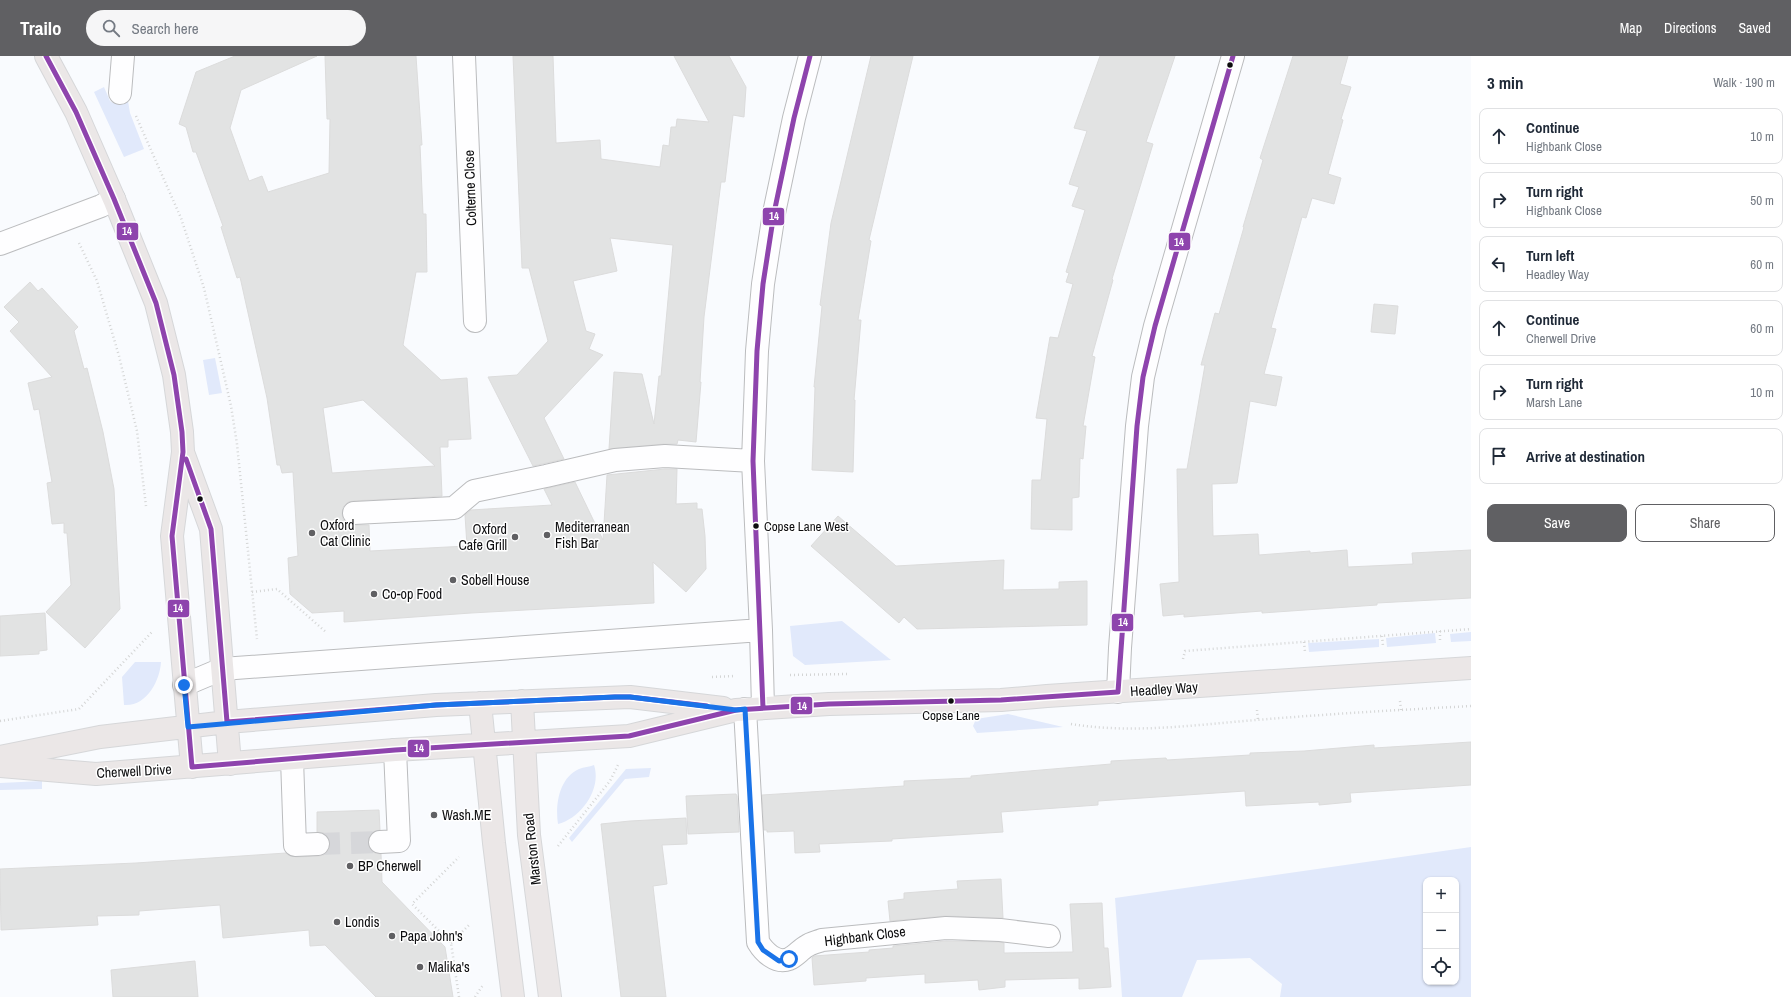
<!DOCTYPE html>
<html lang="en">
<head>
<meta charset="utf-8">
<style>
	body { margin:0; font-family:"Archivo Narrow",sans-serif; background:#f6f6f7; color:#1f2937 }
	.controls { position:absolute; right:12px; bottom:12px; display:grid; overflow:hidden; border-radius:8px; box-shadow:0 1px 3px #0004 }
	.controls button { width:36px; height:36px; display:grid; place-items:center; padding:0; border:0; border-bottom:1px solid #e0e1e3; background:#fff; color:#1f2937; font:20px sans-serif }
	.stop { position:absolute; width:12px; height:12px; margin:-9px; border:3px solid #1a73e8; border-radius:50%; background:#fff }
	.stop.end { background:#1a73e8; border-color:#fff; box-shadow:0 1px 4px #0008 }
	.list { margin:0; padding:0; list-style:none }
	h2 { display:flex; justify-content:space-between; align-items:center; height:52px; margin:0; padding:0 16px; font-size:17px }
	h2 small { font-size:13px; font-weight:400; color:#747a83 }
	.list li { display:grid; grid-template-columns:26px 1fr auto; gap:12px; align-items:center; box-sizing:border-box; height:56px; margin:0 8px 8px; padding:0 8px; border:1px solid #e0e1e3; border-radius:8px }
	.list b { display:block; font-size:15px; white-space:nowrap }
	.list p { margin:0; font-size:13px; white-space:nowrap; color:#747a83 }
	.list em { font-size:13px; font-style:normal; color:#747a83 }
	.actions { display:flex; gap:8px; padding:12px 16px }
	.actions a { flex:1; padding:9px 0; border:1px solid #606063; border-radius:8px; text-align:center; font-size:14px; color:#606063 }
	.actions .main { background:#606063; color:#fff }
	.icon { flex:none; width:22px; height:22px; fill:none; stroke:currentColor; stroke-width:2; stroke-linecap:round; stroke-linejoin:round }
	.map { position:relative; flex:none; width:1471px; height:941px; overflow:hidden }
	header { display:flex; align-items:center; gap:24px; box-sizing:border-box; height:56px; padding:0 20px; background:#606063; color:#fff }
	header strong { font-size:19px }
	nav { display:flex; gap:22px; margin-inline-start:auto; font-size:14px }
	.search { width:280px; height:36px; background:#f6f6f7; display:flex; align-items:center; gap:10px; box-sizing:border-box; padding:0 14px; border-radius:22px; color:#747a83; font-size:15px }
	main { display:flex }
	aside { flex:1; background:#fff }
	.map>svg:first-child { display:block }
	.green { fill:#e1e9fb; fill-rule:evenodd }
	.building { fill:#e2e3e3; stroke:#dcdcdc; fill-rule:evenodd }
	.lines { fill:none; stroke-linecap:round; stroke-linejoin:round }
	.minor-tunnel { stroke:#d6d7da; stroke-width:22; stroke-dasharray:22 11; stroke-linecap:butt }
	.minor-casing { stroke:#bbbcbe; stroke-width:24 }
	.major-casing { stroke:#d6d7d9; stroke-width:24 }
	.path { stroke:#d4d5d5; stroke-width:2.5; stroke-dasharray:1 3; stroke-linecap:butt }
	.minor { stroke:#fefeff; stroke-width:22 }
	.major { stroke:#ebe7e7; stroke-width:22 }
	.bus-1-casing { stroke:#fff; stroke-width:8 }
	.bus-1 { stroke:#8e44ad; stroke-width:5 }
	.route { stroke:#1a73e8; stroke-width:5 }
	.bus-dot { fill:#0d0d0f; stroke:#fff; stroke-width:1.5 }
	.poi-dot { fill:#606063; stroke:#fff; stroke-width:1.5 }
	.labels { text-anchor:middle; stroke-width:3; stroke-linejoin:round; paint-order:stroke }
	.bus-label { font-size:13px; fill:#0d0d0f; stroke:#fff; text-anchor:start }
	.street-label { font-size:14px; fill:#0d0d0f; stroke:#fff }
	.poi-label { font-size:14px; fill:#0d0d0f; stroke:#fff; text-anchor:start }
	.line-badge { stroke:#fff; stroke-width:1.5 }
	.badge-label { font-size:11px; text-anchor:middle; font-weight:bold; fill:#fff }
</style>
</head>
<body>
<header>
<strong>Trailo</strong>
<div class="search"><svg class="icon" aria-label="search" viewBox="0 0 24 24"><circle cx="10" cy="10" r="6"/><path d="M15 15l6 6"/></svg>Search here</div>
<nav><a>Map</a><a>Directions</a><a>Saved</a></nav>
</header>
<main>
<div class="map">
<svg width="1471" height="941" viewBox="0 0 1471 941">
	<rect width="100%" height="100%" fill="#f9fbfe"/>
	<!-- green -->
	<path class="green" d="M 104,31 L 110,45 L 113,47 L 128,45 L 130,57 L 144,93 L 124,101 L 94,36 Z
		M 215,302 L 222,337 L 209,339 L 203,304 Z
		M 842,565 L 891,604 L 805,609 L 793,600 L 790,570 Z
		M 1471,576 L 1471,585 L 1451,586 L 1450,578 Z
		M 1435,577 L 1436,587 L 1387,591 L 1386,582 Z
		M 1379,583 L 1379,591 L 1309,596 L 1308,587 Z
		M 135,606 L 161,606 C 160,625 146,651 124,649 L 122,621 Z
		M 1008,658 L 1063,671 L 977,677 L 973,670 L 976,663 Z
		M 594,709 C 602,733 581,762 558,768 C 555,749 559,722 579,713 C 584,711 589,711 594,709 Z
		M 651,712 L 649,721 L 625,723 L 572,786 L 569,782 L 626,713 Z
		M 42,725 L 42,733 L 0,734 L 0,727 Z
		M 1471,791 L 1471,941 L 1280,941 L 1282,928 L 1250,902 L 1197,904 L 1182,941 L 1122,941 L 1115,842 ZM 1426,824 L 1456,824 L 1456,926 L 1426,926 Z"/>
	<!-- building -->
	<path class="building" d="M 235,0 L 317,0 L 241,34 L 230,72 L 249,125 L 262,120 L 268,136 L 329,117 L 330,63 L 327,63 L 325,0 L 416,0 L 422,89 L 420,89 L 423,158 L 426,158 L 427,216 L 416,216 L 403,289 L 441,324 L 467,322 L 471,383 L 448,384 L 448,391 L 440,391 L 442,440 L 353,445 L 348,446 L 343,451 L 342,458 L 343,463 L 348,468 L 355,469 L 369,469 L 370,495 L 467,490 L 465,459 L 471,454 L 552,449 L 544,433 L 575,426 L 603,484 L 607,419 L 665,413 L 677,413 L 676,448 L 697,447 L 697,453 L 702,453 L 705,480 L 706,513 L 686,536 L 653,506 L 654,547 L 471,557 L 344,566 L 344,555 L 312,557 L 290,538 L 288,502 L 298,500 L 293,416 L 282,417 L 280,409 L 277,409 L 267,342 L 240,221 L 237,222 L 221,171 L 223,170 L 196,96 L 193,96 L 186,71 L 179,68 L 196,16 ZM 363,344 L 435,410 L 332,417 L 323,352 Z
		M 513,0 L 553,0 L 556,87 L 600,84 L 601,103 L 660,111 L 663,89 L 669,90 L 671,71 L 676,71 L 677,63 L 709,66 L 674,0 L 729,0 L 746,31 L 744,61 L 733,59 L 725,126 L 721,126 L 704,261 L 700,326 L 701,326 L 696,386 L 678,384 L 677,388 L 664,388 L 609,393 L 614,316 L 642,318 L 654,368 L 659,320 L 661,320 L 673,189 L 610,182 L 617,215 L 573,225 L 586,275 L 595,278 L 589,293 L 603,299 L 544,362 L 564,403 L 533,410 L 488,321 L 517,319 L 548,285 L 529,212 L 522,212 Z
		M 871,0 L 913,0 L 869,184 L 871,185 L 858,264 L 861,264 L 854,344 L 855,344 L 853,416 L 812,414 L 815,331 L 814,331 L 822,250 L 820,249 L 831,167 Z
		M 1100,0 L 1175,0 L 1146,86 L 1153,88 L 1112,223 L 1113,224 L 1092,300 L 1095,301 L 1083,370 L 1086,370 L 1083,403 L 1080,402 L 1079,441 L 1072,442 L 1072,474 L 1031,473 L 1032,424 L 1041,424 L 1047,363 L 1036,362 L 1050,281 L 1058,282 L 1073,228 L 1066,226 L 1069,217 L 1066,216 L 1085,154 L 1072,150 L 1079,131 L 1069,128 L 1087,75 L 1074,72 Z
		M 1293,0 L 1348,0 L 1340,28 L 1351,31 L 1341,63 L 1343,64 L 1328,118 L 1341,122 L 1334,148 L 1312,142 L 1306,162 L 1302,161 L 1271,272 L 1276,273 L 1264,318 L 1282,321 L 1276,350 L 1250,345 L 1237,427 L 1212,428 L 1213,480 L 1258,478 L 1259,499 L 1310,495 L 1310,497 L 1347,494 L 1348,511 L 1413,508 L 1412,497 L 1471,494 L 1471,542 L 1377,547 L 1377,549 L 1262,557 L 1262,555 L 1184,561 L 1184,558 L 1163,560 L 1160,528 L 1179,526 L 1177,413 L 1187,413 L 1205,309 L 1201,309 L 1215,257 L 1219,258 L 1244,171 L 1243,171 L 1263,104 L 1260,102 Z
		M 30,226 L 38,235 L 42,232 L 78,271 L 74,275 L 84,313 L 87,312 L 103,376 L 114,433 L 120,553 L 85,592 L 46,556 L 71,529 L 67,477 L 64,477 L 64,467 L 52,468 L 47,427 L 52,426 L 39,353 L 34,354 L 28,327 L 52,321 L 10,275 L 19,266 L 4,251 Z
		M 1374,248 L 1398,250 L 1395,278 L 1371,276 Z
		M 838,460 L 896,510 L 1004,504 L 1003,534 L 1059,533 L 1059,526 L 1087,525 L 1087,569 L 917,573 L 904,561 L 899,567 L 811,490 Z
		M 45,557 L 47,594 L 39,595 L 39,598 L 0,600 L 0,560 Z
		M 1471,686 L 1471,729 L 1350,737 L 1351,746 L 1319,749 L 1319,746 L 1246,750 L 1245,735 L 1098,745 L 1098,749 L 1001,756 L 1003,776 L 892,783 L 892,785 L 819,788 L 820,796 L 795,797 L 794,775 L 767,776 L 767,774 L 764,774 L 762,739 L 904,730 L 904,725 L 971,722 L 971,720 L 1111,708 L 1111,705 L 1166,702 L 1167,704 L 1250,699 L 1250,697 L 1304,695 L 1374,689 L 1374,692 Z
		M 736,738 L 737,740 L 739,776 L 688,778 L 686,740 Z
		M 379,754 L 380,774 L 373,776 L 369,780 L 368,786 L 370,793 L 375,797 L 381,798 L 382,826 L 445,891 L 453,941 L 376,941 L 325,889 L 310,890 L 309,874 L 223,882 L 220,849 L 139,855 L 139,859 L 97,860 L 98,869 L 1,874 L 0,813 L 136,807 L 286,797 L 296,801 L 319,800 L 324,799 L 329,794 L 330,787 L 329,782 L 324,777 L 317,776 L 317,756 Z
		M 686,762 L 687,788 L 662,789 L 667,828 L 653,830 L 666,941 L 621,941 L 601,768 L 630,765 Z
		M 1001,823 L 1003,862 L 945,860 L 890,865 L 888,845 L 904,843 L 904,837 L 958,833 L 957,825 Z
		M 1102,847 L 1104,892 L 1108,892 L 1111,931 L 1079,933 L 1079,922 L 1005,924 L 1005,931 L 979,934 L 978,924 L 925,927 L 925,918 L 866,922 L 866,925 L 814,929 L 812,902 L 814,900 L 869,896 L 869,894 L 893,892 L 893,890 L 946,885 L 999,886 L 1004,887 L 1004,897 L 1073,896 L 1070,848 Z
		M 195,905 L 198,941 L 113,941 L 111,914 Z"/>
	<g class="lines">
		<!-- minor-tunnel -->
		<path class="minor-tunnel" d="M 318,788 L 380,786"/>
		<!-- minor casing -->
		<g class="minor-casing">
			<path id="minor" d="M 464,0 L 475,265
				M 120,37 L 123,0
				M 0,188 L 101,150 L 114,143
				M 354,457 L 454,452 L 474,435 L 546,420 L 615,404 L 665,400 L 753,405
				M 184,629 L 222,613 L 761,574
				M 1118,636 L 1120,592 L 1137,370 L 1143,321 L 1155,270 L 1233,0
				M 763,652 L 761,574 L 753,405 L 757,295 L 763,228 L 774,157 L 794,62 L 810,0
				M 745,653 L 758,886 C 764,896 776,908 789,903 C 796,900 801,893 807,890 C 811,887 817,886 822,884 L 946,872 L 1000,874 L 1049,880
				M 292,703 L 295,789 L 318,788
				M 380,786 L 399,785 L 395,694"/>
		</g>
		<!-- major casing -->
		<g class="major-casing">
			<path id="major" d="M 46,0 L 76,56 L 114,143 L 156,247 L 174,319 L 182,376 L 183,396 L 172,480 L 192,711
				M 184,399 L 211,473 L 230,708
				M 522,645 L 529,779 L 550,941
				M 480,647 L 494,787 L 513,941
				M 0,701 L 100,681 L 227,666 L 436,649 L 630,641 L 723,652
				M 0,710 L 96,718 L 395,694 L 629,680 L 736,654 L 829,648 L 1001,644 L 1047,640 L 1471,612"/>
		</g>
		<!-- path -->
		<path class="path" d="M 136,60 L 181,162 L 204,232 L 231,350 L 237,388 L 257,583
			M 79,187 L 97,225 L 119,300 L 137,375 L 146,450
			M 252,536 L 277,533 L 327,577
			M 1440,575 L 1440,586
			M 1382,580 L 1383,590
			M 1304,586 L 1305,596
			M 1183,603 L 1185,595 L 1471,573
			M 790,619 L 849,618
			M 712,621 L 735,620
			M 1400,645 L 1401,654
			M 1257,654 L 1258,664
			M 0,665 L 79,653 L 152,576
			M 1071,668 C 1132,678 1194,669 1256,664 C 1327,658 1399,654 1471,650
			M 558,790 L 610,725 L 618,709
			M 451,887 L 469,869
			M 459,941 L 451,887 L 412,848 L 459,801
			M 475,941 L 483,929"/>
		<!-- minor -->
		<use href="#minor" class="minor"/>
		<!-- major -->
		<use href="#major" class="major"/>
		<!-- bus-1 casing -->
		<g class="bus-1-casing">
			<path id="bus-1" d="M 46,0 L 76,56 L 114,143 L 156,247 L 174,319 L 182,376 L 183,396 L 172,480 L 192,711 L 395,694 L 629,680 L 736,654 L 829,648 L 1001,644 L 1118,636 L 1137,370 L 1143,321 L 1155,270 L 1233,0
				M 186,403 L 211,473 L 227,666 L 436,649 L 615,641 L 630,641 L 707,650
				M 763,652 L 753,405 L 757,295 L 763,228 L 774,157 L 794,62 L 810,0"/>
		</g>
		<!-- bus-1 -->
		<use href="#bus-1" class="bus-1"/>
	</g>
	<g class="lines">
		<!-- route -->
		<path class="route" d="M 184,629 L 188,671 L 436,649 L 615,641 L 630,641 L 736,654 L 745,653 L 758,886 L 763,894 L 779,905 L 789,903"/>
	</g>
	<!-- markers -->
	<g class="bus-dot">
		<circle cx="1230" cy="9" r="3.5"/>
		<circle cx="200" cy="443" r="3.5"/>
		<circle cx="756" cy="470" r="3.5"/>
		<circle cx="951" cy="645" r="3.5"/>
	</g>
	<g class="poi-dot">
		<circle cx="312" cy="477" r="4"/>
		<circle cx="547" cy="479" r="4"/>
		<circle cx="515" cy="481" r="4"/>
		<circle cx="453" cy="524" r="4"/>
		<circle cx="374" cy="538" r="4"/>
		<circle cx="434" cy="759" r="4"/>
		<circle cx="350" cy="810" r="4"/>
		<circle cx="337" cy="866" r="4"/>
		<circle cx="392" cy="880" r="4"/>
		<circle cx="420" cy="911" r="4"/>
	</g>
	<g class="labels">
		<!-- bus labels -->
		<g class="bus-label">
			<text x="764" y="475">Copse Lane West</text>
			<text x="951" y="664" text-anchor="middle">Copse Lane</text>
		</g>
		<!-- street labels -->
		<g class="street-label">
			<text transform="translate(470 132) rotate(-92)" y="5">Colterne Close</text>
			<text transform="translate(1164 633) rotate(-4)" y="5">Headley Way</text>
			<text transform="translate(134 715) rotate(-3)" y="5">Cherwell Drive</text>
			<text transform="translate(532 793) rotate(-96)" y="5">Marston Road</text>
			<text transform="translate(865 880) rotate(-7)" y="5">Highbank Close</text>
		</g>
		<!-- poi labels -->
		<g class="poi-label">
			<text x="320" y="474">Oxford<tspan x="320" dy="16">Cat Clinic</tspan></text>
			<text x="555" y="476">Mediterranean<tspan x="555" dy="16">Fish Bar</tspan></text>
			<text x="507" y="478" text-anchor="end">Oxford<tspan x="507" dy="16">Cafe Grill</tspan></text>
			<text x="461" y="529">Sobell House</text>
			<text x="382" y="543">Co-op Food</text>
			<text x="442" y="764">Wash.ME</text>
			<text x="358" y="815">BP Cherwell</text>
			<text x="345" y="871">Londis</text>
			<text x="400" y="885">Papa John's</text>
			<text x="428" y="916">Malika's</text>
		</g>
	</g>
	<g class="line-badge">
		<rect x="762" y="151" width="23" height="19" rx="4" fill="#8e44ad"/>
		<rect x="116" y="166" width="23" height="19" rx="4" fill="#8e44ad"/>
		<rect x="1168" y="176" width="23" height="19" rx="4" fill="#8e44ad"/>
		<rect x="167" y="543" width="23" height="19" rx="4" fill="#8e44ad"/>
		<rect x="1111" y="557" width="23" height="19" rx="4" fill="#8e44ad"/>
		<rect x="790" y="640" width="23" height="19" rx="4" fill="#8e44ad"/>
		<rect x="407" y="683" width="23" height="19" rx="4" fill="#8e44ad"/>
	</g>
	<g class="badge-label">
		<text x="774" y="164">14</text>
		<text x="127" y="179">14</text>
		<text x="1179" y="190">14</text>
		<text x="178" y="556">14</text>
		<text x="1123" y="570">14</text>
		<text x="802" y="654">14</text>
		<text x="419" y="696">14</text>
	</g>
</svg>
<div class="controls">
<button>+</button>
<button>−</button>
<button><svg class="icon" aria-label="locate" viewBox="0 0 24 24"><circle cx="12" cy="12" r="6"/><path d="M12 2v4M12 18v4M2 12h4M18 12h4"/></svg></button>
</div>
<div class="stop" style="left:789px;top:903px"></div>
<div class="stop end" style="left:184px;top:629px"></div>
</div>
<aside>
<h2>3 min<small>Walk · 190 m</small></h2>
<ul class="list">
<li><svg class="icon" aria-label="ahead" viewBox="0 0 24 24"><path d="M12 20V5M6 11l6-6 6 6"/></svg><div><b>Continue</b><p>Highbank Close</p></div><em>10 m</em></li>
<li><svg class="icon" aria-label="right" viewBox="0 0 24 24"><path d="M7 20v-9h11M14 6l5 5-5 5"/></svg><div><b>Turn right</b><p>Highbank Close</p></div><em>50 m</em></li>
<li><svg class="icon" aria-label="left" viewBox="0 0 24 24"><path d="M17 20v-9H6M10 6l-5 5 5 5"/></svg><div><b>Turn left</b><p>Headley Way</p></div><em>60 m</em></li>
<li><svg class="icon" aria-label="ahead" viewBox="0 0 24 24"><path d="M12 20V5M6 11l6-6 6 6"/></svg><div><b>Continue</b><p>Cherwell Drive</p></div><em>60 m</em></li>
<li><svg class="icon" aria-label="right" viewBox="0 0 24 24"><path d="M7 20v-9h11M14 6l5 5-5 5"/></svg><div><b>Turn right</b><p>Marsh Lane</p></div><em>10 m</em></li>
<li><svg class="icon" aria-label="arrive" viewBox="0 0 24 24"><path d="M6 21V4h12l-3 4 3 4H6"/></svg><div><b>Arrive at destination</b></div></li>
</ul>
<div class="actions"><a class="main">Save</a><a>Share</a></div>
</aside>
</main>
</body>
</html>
